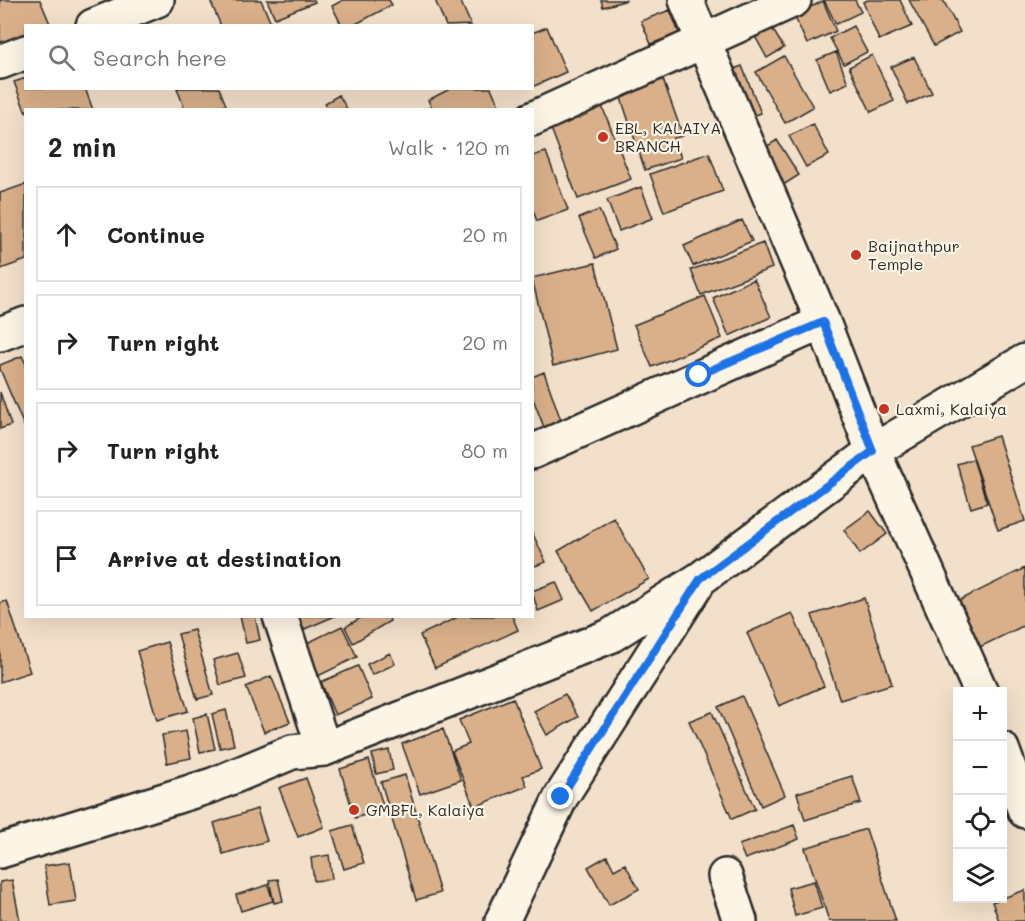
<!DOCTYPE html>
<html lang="en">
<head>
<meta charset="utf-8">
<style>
	body { margin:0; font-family:Mali,sans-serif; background:#f6f6f6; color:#222 }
	.controls { position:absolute; right:18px; bottom:18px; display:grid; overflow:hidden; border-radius:0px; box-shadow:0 6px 24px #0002 }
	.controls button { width:54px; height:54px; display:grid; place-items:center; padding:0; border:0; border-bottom:2px solid #e0e0e0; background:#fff; color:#222; font:30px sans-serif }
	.stop { position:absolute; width:18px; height:18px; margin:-14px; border:4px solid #1a73e8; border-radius:50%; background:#fff }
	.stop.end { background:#1a73e8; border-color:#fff; box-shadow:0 2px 6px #0008 }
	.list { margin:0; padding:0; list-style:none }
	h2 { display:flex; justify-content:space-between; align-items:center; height:78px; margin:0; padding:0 24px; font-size:26px }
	h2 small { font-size:20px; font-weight:400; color:#767676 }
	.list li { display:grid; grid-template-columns:39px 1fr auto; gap:18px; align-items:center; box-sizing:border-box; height:96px; margin:0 12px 12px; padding:0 12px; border:2px solid #e0e0e0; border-radius:0px }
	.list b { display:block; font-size:22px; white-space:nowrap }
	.list em { font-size:20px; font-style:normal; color:#767676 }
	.icon { flex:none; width:33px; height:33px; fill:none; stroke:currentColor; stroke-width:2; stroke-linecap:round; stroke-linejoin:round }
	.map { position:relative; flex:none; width:1025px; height:921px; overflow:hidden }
	.search { position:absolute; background:#fff; box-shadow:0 6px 24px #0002; left:24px; top:24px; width:510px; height:66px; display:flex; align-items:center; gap:15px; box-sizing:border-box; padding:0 21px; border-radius:0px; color:#767676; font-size:22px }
	.panel { position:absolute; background:#fff; box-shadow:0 6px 24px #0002; left:24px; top:108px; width:510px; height:510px; border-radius:0px }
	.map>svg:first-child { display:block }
	.building { fill:#d9b08a; stroke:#2b2b2b; stroke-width:1.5 }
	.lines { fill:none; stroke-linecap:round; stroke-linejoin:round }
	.minor-casing { stroke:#2b2b2b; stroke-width:38 }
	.minor { stroke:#fcf5e5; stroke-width:33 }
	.route { stroke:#1a73e8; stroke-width:8 }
	.poi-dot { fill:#c8321e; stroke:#fcf5e5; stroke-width:2 }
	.labels { text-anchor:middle; stroke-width:4.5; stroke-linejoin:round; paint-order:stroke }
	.poi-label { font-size:16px; fill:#2b2b2b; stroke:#fcf5e5; text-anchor:start }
</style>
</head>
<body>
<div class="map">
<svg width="1025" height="921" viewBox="0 0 1025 921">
	<rect width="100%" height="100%" fill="#f2e0ca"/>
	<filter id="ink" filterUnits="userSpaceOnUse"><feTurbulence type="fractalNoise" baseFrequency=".0167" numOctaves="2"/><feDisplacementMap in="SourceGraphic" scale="12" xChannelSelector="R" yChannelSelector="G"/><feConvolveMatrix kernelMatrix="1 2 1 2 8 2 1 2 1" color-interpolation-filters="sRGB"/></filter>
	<g filter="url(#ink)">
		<!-- building -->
		<path class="building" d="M 0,0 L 40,0 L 51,26 L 26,26 L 26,37 L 0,48 Z
			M 210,0 L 261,0 L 272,26 L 221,26 Z
			M 267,0 L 314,0 L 315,2 L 275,18 Z
			M 343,0 L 389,0 L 392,5 L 352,26 L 342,26 L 332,6 Z
			M 435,0 L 460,0 L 471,25 L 446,26 Z
			M 601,0 L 627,0 L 603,7 Z
			M 824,0 L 855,0 L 861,12 L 836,24 Z
			M 868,0 L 900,0 L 912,26 L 879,40 L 863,2 Z
			M 909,0 L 943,0 L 960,32 L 934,46 Z
			M 823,1 L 836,31 L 807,44 L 794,15 Z
			M 670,10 L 679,33 L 651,44 L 641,21 Z
			M 767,20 L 784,48 L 767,58 L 751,29 Z
			M 853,26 L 867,52 L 844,64 L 830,38 Z
			M 547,27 L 566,72 L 532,87 L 532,33 Z
			M 836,52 L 848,83 L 830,91 L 817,60 Z
			M 872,55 L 894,101 L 871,112 L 849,67 Z
			M 784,56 L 813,107 L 785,123 L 756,72 Z
			M 914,57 L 932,93 L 908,104 L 891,67 Z
			M 742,66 L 761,113 L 745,119 L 726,72 Z
			M 660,71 L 683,136 L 674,138 L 681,158 L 645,170 L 617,86 Z
			M 26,78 L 26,88 L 85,88 L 93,110 L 26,110 L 26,113 L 14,82 Z
			M 177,88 L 219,88 L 226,105 L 214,110 L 185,110 Z
			M 452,88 L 491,88 L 501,110 L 433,110 L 428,100 Z
			M 339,95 L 347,109 L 328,110 L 325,103 Z
			M 602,106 L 631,179 L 578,199 L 550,126 Z
			M 813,124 L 829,155 L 806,167 L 789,136 Z
			M 777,140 L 799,175 L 777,189 L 755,154 Z
			M 546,152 L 568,210 L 537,221 L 532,208 L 532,156 Z
			M 709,153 L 723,191 L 664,212 L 650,174 Z
			M 26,184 L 26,260 L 1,269 L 0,193 Z
			M 641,187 L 653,218 L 619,231 L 607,200 Z
			M 599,210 L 616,249 L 596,258 L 579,218 Z
			M 742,220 L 752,241 L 693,266 L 684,246 Z
			M 763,243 L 772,268 L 701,295 L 691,270 Z
			M 595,263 L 617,349 L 553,366 L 532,278 Z
			M 754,279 L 771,317 L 729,336 L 713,298 Z
			M 705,296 L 722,338 L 652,367 L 634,325 Z
			M 22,356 L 26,364 L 24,426 L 0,369 L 0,365 Z
			M 544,372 L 564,429 L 547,435 L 532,396 L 532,377 Z
			M 0,392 L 11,425 L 0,429 Z
			M 998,436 L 1025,521 L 998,530 L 969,445 Z
			M 973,459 L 987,503 L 971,508 L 957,464 Z
			M 870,511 L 887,534 L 860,554 L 844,530 Z
			M 614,518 L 649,579 L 593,611 L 558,551 Z
			M 532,532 L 546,562 L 532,567 Z
			M 1025,568 L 1025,625 L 980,647 L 958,601 Z
			M 556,582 L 564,600 L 538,611 L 532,591 Z
			M 864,598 L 892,684 L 840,700 L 812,615 Z
			M 7,601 L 30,672 L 0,682 L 0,603 Z
			M 792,613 L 824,686 L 779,706 L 747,633 Z
			M 240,616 L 255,616 L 260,640 L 246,643 Z
			M 294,616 L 335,616 L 300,631 Z
			M 364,616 L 388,616 L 390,621 L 353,643 L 345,627 Z
			M 460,616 L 512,616 L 518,630 L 435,668 L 420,635 Z
			M 342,626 L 357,657 L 316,677 L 301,646 Z
			M 194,630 L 213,695 L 197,699 L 178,634 Z
			M 167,642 L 188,711 L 157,720 L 137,651 Z
			M 238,653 L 246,678 L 220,685 L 213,660 Z
			M 390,653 L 395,664 L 372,675 L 367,664 Z
			M 358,666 L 372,699 L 335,715 L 321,682 Z
			M 271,676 L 290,722 L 264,732 L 246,687 Z
			M 565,694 L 578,717 L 547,735 L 534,711 Z
			M 742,696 L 785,795 L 761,806 L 718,707 Z
			M 513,698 L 541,769 L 523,776 L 527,786 L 474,807 L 452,751 L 469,744 L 459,720 Z
			M 226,710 L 234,745 L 220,748 L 212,714 Z
			M 712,712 L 755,809 L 732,819 L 689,721 Z
			M 207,714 L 215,749 L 200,752 L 193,718 Z
			M 443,729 L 461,780 L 420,794 L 402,744 Z
			M 186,731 L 191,758 L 167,763 L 162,735 Z
			M 389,750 L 393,770 L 376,774 L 372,754 Z
			M 369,760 L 384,809 L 355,818 L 340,769 Z
			M 405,775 L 440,893 L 416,900 L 381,782 Z
			M 852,776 L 861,803 L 805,820 L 797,793 Z
			M 306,778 L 324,827 L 298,837 L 279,788 Z
			M 257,809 L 267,841 L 223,854 L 214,823 Z
			M 352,825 L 364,863 L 344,869 L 332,831 Z
			M 794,825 L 799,839 L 745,859 L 739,845 Z
			M 866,829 L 896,921 L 829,921 L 805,848 Z
			M 329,855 L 332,879 L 314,881 L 311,858 Z
			M 607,856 L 614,870 L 625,864 L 639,889 L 609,905 L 588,867 Z
			M 70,862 L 76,901 L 50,905 L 44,866 Z
			M 278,879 L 283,901 L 274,903 L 269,880 Z
			M 12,880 L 20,921 L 0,921 L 0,882 Z
			M 814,881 L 822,908 L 795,916 L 788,888 Z
			M 268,885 L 273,901 L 241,911 L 236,895 Z
			M 1025,890 L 1025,921 L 999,921 L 992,902 Z"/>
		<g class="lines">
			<!-- minor casing -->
			<g class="minor-casing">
				<path id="minor" d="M 686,0 L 823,322 L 873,451 L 981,692
					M 93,26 L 157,0
					M 0,62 L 26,52
					M 532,119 L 794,0
					M 0,334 L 26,324
					M 532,452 L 823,322
					M 280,616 L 324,749
					M 1002,749 L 1025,811
					M 0,851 L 213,785 L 292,752 L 324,749 L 610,636 L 700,579 L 873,451 L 1025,361
					M 725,876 L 740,921
					M 502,921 L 561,797 L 696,586"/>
			</g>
			<!-- minor -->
			<use href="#minor" class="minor"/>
		</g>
	</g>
	<g class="lines" filter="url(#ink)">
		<!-- route -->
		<path class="route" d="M 561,797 L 700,579 L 873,451 L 823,322 L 699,375"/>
	</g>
	<!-- markers -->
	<g class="poi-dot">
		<circle cx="603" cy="137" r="6"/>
		<circle cx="856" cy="255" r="6"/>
		<circle cx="884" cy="409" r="6"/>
		<circle cx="354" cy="810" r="6"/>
	</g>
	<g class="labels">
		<!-- poi labels -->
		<g class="poi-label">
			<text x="615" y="134">EBL, KALAIYA<tspan x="615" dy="18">BRANCH</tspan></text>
			<text x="868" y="252">Baijnathpur<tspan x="868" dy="18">Temple</tspan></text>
			<text x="896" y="415">Laxmi, Kalaiya</text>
			<text x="366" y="816">GMBFL, Kalaiya</text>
		</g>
	</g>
</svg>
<div class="controls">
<button>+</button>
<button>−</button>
<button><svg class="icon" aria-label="locate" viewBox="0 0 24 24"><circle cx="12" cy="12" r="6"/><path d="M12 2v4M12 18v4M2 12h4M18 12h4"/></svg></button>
<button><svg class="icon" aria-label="layers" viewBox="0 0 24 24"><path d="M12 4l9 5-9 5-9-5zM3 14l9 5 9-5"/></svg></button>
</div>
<div class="stop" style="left:699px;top:375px"></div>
<div class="stop end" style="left:561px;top:797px"></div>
<div class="search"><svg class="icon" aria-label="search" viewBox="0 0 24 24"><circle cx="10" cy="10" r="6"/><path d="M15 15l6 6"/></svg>Search here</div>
<section class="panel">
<h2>2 min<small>Walk · 120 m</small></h2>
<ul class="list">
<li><svg class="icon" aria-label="ahead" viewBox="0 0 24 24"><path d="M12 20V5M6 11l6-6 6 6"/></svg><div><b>Continue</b></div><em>20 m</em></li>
<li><svg class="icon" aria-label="right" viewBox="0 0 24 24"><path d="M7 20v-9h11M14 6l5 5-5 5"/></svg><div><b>Turn right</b></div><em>20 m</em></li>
<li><svg class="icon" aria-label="right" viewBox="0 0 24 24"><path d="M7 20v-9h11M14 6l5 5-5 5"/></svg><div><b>Turn right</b></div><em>80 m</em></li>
<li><svg class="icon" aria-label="arrive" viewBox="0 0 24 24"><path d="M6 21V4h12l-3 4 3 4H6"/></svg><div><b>Arrive at destination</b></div></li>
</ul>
</section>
</div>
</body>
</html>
